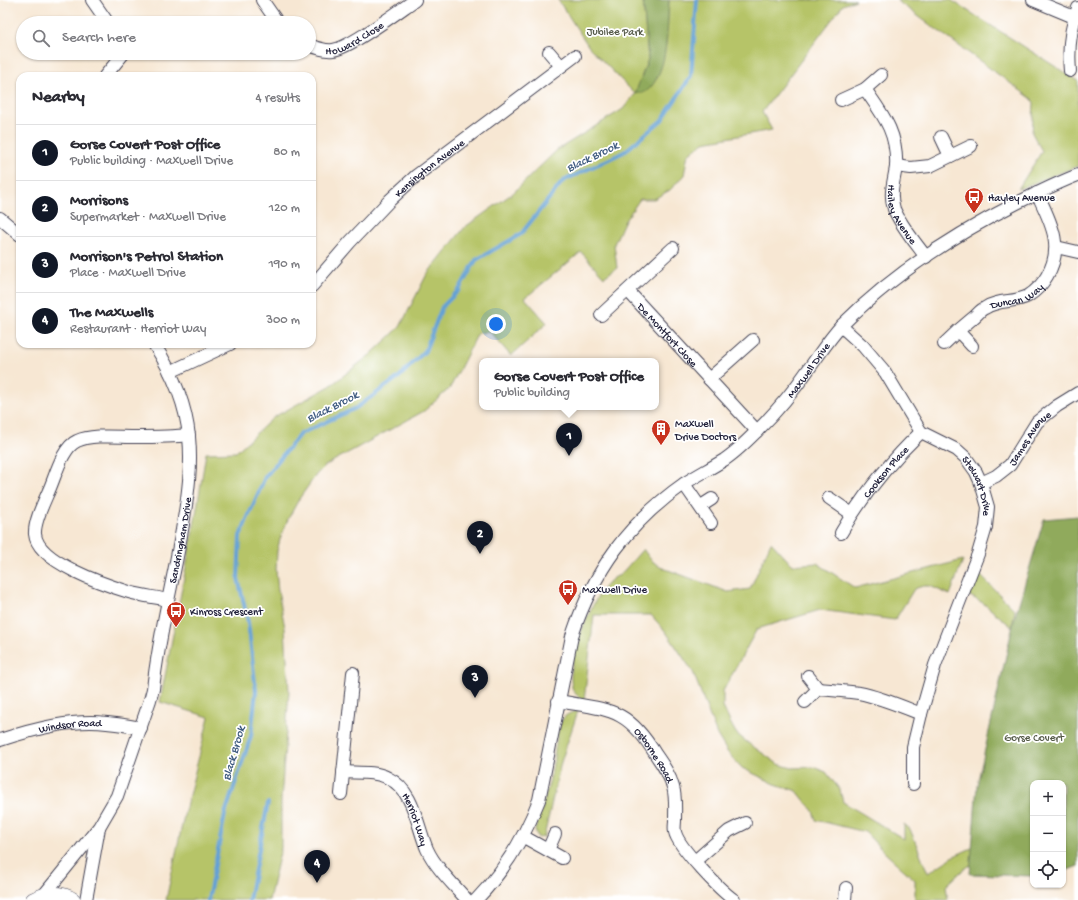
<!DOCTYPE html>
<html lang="en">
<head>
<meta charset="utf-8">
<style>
	body { margin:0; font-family:"Gochi Hand",sans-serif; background:#f2f2f3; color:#2b2b33 }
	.controls { position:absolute; right:12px; bottom:12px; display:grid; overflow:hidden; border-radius:8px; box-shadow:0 1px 3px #0004 }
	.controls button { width:36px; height:36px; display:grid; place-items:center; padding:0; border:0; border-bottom:1px solid #e1e1e2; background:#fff; color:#2b2b33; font:20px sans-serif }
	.you { position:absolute; left:496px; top:324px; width:14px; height:14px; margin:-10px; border:3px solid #fff; border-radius:50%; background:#1a73e8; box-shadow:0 0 0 6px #1a73e833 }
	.badge { display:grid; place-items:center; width:26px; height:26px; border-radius:50%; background:#111827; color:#fff; font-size:13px; font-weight:700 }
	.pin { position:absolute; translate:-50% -33px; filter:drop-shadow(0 1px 2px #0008) }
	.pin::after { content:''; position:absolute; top:21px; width:14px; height:12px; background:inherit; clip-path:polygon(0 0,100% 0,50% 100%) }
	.popup { position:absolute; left:479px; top:358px; width:180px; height:52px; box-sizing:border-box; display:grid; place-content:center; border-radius:8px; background:#fff; filter:drop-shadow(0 1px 3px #0005); font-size:13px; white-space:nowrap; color:#7c7c81 }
	.popup b { font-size:15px; color:#2b2b33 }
	.popup::after { content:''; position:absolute; left:50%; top:100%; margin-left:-8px; border:8px solid transparent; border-top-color:#fff }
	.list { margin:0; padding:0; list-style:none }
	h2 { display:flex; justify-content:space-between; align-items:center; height:52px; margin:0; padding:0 16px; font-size:17px }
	h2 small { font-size:13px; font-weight:400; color:#7c7c81 }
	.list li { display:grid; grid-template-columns:26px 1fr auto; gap:12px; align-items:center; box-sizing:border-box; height:56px; padding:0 16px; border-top:1px solid #e1e1e2 }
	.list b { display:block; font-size:15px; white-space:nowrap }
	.list p { margin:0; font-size:13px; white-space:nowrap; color:#7c7c81 }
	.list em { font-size:13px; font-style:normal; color:#7c7c81 }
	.icon { flex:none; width:22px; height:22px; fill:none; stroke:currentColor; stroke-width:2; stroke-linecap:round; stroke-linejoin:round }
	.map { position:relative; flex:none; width:1078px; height:900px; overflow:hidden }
	.search { position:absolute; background:#fff; box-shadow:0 1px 3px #0004; left:16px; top:16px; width:300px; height:44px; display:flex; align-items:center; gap:10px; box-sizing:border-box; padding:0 14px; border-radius:22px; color:#7c7c81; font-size:15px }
	.panel { position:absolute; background:#fff; box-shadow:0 1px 3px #0004; left:16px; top:72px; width:300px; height:276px; border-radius:12px }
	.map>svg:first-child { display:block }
	.green { fill:#b6c467; stroke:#6c7351 }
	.forest { fill:#90aa5c; stroke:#59664c }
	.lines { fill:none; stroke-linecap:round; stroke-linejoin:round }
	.stream { stroke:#63a1d5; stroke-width:4 }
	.minor-casing { stroke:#424052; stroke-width:14 }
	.tertiary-casing { stroke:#424052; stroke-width:16 }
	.minor { stroke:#fff; stroke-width:12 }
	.tertiary { stroke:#fff; stroke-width:15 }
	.labels { text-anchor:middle; stroke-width:3.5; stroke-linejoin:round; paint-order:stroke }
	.park-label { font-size:11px; fill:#565b4a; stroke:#fff }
	.street-label { font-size:11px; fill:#22223b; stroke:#fff }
	.poi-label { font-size:11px; fill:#22223b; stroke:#fff; text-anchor:start }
	.water-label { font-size:12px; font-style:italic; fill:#3f5b80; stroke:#fff }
</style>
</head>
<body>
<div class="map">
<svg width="1078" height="900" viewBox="0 0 1078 900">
	<rect width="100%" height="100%" fill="#fff"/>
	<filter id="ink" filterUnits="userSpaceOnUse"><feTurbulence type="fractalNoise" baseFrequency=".025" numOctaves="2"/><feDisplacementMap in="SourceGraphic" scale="8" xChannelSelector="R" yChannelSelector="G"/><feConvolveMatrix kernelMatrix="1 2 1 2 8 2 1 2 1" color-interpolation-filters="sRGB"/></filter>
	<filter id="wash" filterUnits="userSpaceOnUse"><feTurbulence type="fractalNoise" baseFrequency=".012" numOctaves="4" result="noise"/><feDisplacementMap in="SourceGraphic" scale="16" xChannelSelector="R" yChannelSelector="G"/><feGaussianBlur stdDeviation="0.9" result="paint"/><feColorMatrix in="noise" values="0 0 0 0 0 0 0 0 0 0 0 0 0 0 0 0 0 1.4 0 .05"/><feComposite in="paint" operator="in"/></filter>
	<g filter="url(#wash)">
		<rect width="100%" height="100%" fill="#f7e7d3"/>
		<!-- green -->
		<path class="green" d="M 558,0 L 643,0 L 648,59 L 636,94 L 662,65 L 666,42 L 669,0 L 856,0 L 843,5 L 762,112 L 772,130 L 704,142 L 688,154 L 684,175 L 670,190 L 654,199 L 640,199 L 624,222 L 614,244 L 617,268 L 604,277 L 581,252 L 525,298 L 547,323 L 511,356 L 490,332 L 478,333 L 450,388 L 424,411 L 335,460 L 325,466 L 316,475 L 299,499 L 288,519 L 281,536 L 277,551 L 276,570 L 278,591 L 285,628 L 289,691 L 281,800 L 281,848 L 269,900 L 166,900 L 185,811 L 209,717 L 160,702 L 195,520 L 206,453 L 236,452 L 274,417 L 330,386 L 370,355 L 400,327 L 427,274 L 465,227 L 513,193 L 557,150 L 623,109 L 635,94 L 589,47 Z
			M 896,0 L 951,0 L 1078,81 L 1078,166 L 1018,189 L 1042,151 L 1032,133 L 1034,103 L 1032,99 Z
			M 771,542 L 792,565 L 817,563 L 855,588 L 963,560 L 950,595 L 930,586 L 923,586 L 914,589 L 895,620 L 820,610 L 757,629 L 723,691 L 723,707 L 730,722 L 736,733 L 748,743 L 778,764 L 792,768 L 813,767 L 826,772 L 840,790 L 843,802 L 904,839 L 904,824 L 910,829 L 928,873 L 954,856 L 974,847 L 972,864 L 963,870 L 946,886 L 948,900 L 915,900 L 915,880 L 884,852 L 865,832 L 816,820 L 813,811 L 797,791 L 775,784 L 742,768 L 728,753 L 717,735 L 693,672 L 666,632 L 651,615 L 594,615 L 584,701 C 579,697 574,694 572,687 C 565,664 595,581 620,575 L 643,549 L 651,560 L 660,567 L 728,592 L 750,589 Z
			M 976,571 L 1015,610 L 1012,627 L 983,603 L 968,595 Z
			M 578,711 L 561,762 L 544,837 L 538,838 L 535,830 C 541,812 547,793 551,774 C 555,757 555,738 561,722 C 564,715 571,712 578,711 Z"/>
		<!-- forest -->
		<path class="forest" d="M 643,0 L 669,0 C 667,26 669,72 647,91 C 644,93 639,93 635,94 L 648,59 Z
			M 1078,516 L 1078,866 L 1063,872 L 1063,783 L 1033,783 L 1033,876 L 970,874 L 977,785 L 1014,620 L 1044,519 Z"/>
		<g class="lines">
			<!-- stream -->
			<path class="stream" d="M 208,900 L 225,814 L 251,736 L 256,691 L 248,622 L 238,578 L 240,536 L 265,477 L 300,434 L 356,408 L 399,377 L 425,351 L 442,307 L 459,290 L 476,260 L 521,234 L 563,181 L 624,152 L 662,120 L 691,76 L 697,0
				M 249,900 L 268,803"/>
		</g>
	</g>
	<g filter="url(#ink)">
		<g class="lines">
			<!-- minor casing -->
			<g class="minor-casing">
				<g id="minor">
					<path d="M 92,0 L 108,23"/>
					<path d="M 262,0 L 278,23"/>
					<path d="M 1033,0 L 1074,17"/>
					<path id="s1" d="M 309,45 C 317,48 325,51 333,50 C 350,48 399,11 415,0"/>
					<path d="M 549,52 L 561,66"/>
					<path d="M 1070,71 C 1068,49 1070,29 1078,8"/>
					<path d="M 105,76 L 124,53"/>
					<path id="s2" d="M 865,89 C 883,115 898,133 896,167 C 894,181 889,194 894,209 C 901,226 915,242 926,257"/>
					<path d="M 841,100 L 865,89 L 881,75"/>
					<path d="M 941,137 L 950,156"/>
					<path d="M 896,166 L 911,168 L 930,166 L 971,146"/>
					<path d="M 0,218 L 20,235"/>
					<path d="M 1056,247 L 1078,252"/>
					<path id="s3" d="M 312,286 L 350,242 L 390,200 L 417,175 L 575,56"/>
					<path id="s4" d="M 628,291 L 757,431"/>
					<path d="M 601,315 L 673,248"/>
					<path id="s5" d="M 841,326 L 863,346 L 885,372 L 921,432 L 957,450 L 966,458 L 976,472 L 981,483 L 988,507 L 986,527 L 978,554 L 935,665 L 921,714 L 913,747 L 913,784"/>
					<path d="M 958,331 L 972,346"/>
					<path id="s6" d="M 944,344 C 953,335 963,326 973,318 C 977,315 980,310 985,308 C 998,299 1015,303 1028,296 C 1036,291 1043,283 1047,276 C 1065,246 1050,221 1037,193"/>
					<path d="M 170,372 L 230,344"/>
					<path d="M 709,379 L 753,340"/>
					<path id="s7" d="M 981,483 L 996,476 L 1010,465 L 1037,422 L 1057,406 L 1078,393"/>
					<path d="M 684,484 L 711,523"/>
					<path d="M 829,498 L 852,514"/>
					<path d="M 701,506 L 712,499"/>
					<path id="s8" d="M 841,533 C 862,496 891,461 921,432"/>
					<path d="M 168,600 C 155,597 142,596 129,592 C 106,585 37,562 35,534 C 34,521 45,500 50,488 C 56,474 63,447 77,441 C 92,434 118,437 134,437 C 153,437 171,437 189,435"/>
					<path d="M 808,676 L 818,689"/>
					<path id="s9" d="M 558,701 C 609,710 627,707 656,755 C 663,765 670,775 673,787 C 676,797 675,809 675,820 C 675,824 674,828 675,832 C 678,847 721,891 734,900"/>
					<path d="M 805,702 L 818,689 C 832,690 845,691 859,693 C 880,697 901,706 921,714"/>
					<path id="s10" d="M 0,740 C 34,729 71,719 107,723 C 118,724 130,726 141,728"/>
					<path id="s11" d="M 343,772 C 357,773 375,771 388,778 C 414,790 417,826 427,849 C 435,867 454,885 467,900"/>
					<path d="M 341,794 L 353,673"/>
					<path d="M 524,837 L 562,858"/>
					<path d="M 548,850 L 555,834"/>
					<path d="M 695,861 L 729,831 L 745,823"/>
					<path id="s12" d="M 43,896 L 99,827 L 117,796 L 150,700 L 153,689 C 159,633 174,579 183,524 C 188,495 192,466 189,437 C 186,403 172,372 154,344"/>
					<path d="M 86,900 L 99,828"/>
					<path id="s13" d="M 476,900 C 505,870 524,839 539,800 L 572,636 C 594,570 628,523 685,483 C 698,475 711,468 724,460 C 736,452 746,442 756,432 C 775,413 793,392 808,370 C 819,355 829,339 842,325 C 892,275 954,235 1017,203 C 1037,193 1057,183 1078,175"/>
					<path d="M 845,900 L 846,888"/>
				</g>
			</g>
			<!-- tertiary casing -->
			<g class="tertiary-casing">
				<path id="tertiary" d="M 33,900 C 45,893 61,892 73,900"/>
			</g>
			<!-- minor -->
			<use href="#minor" class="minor"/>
			<!-- tertiary -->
			<use href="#tertiary" class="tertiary"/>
		</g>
	</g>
	<!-- icons -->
	<defs>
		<g id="bus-pin" transform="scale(1)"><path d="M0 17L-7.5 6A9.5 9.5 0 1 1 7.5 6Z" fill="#c8321e" stroke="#fff"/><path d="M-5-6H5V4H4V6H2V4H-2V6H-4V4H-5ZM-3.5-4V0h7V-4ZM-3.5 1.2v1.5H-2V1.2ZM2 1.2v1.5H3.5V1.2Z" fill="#fff"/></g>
		<g id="building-pin" transform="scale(1)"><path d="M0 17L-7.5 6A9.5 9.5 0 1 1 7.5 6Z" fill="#c8321e" stroke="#fff"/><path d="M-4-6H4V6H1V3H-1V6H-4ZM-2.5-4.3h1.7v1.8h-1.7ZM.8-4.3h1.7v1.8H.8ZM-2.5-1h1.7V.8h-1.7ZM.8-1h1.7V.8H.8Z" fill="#fff"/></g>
	</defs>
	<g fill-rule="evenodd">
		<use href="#bus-pin" x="974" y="197"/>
		<use href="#building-pin" x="661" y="429"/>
		<use href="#bus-pin" x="568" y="589"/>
		<use href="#bus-pin" x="176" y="611"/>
	</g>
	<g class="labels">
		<!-- park labels -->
		<g class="park-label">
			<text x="615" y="35">Jubilee Park</text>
			<text x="1034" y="741">Gorse Covert</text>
		</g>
		<!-- street labels -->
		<g class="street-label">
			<text dy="4" stroke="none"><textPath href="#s1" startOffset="49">Howard Close</textPath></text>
			<text dy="4" stroke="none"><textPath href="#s3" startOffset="167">Kensington Avenue</textPath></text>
			<text dy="4" stroke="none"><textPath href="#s2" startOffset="136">Hailey Avenue</textPath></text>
			<text dy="4" stroke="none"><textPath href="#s6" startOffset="89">Duncan Way</textPath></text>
			<text dy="4" stroke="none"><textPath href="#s4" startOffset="59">De Montfort Close</textPath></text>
			<text dy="4" stroke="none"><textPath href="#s13" startOffset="649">Maxwell Drive</textPath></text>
			<text dy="4" stroke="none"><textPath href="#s7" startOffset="68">James Avenue</textPath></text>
			<text dy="4" stroke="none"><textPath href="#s8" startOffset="76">Cookson Place</textPath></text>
			<text dy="4" stroke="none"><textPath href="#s5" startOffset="217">Stewart Drive</textPath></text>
			<text dy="4" stroke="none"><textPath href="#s12" startOffset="389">Sandringham Drive</textPath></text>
			<text dy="4" stroke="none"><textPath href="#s10" startOffset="72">Windsor Road</textPath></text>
			<text dy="4" stroke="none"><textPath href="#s9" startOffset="117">Osborne Road</textPath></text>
			<text dy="4" stroke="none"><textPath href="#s11" startOffset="97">Herriot Way</textPath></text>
		</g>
		<!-- poi labels -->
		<g class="poi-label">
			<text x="988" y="201">Hayley Avenue</text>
			<text x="675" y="427">Maxwell<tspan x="675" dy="13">Drive Doctors</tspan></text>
			<text x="582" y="593">Maxwell Drive</text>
			<text x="190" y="615">Kinross Crescent</text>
		</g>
		<!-- water labels -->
		<g class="water-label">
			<text transform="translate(592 156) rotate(-26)" y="4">Black Brook</text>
			<text transform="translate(332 406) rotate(-27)" y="4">Black Brook</text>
			<text transform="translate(233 753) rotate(-74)" y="4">Black Brook</text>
		</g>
	</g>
</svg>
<div class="controls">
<button>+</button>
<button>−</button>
<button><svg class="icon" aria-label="locate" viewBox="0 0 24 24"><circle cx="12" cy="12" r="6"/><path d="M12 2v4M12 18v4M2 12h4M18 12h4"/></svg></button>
</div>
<div class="you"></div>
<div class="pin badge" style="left:569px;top:456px">1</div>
<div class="popup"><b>Gorse Covert Post Office</b>Public building</div>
<div class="pin badge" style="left:480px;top:554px">2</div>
<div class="pin badge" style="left:475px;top:698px">3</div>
<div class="pin badge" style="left:317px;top:883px">4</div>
<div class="search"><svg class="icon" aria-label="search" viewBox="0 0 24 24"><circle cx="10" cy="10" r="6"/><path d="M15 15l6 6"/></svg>Search here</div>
<section class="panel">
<h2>Nearby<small>4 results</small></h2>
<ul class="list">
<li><span class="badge">1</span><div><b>Gorse Covert Post Office</b><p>Public building · Maxwell Drive</p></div><em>80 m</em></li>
<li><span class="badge">2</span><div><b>Morrisons</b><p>Supermarket · Maxwell Drive</p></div><em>120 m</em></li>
<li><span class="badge">3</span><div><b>Morrison's Petrol Station</b><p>Place · Maxwell Drive</p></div><em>190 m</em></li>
<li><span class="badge">4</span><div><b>The Maxwells</b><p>Restaurant · Herriot Way</p></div><em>300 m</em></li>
</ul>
</section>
</div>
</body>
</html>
